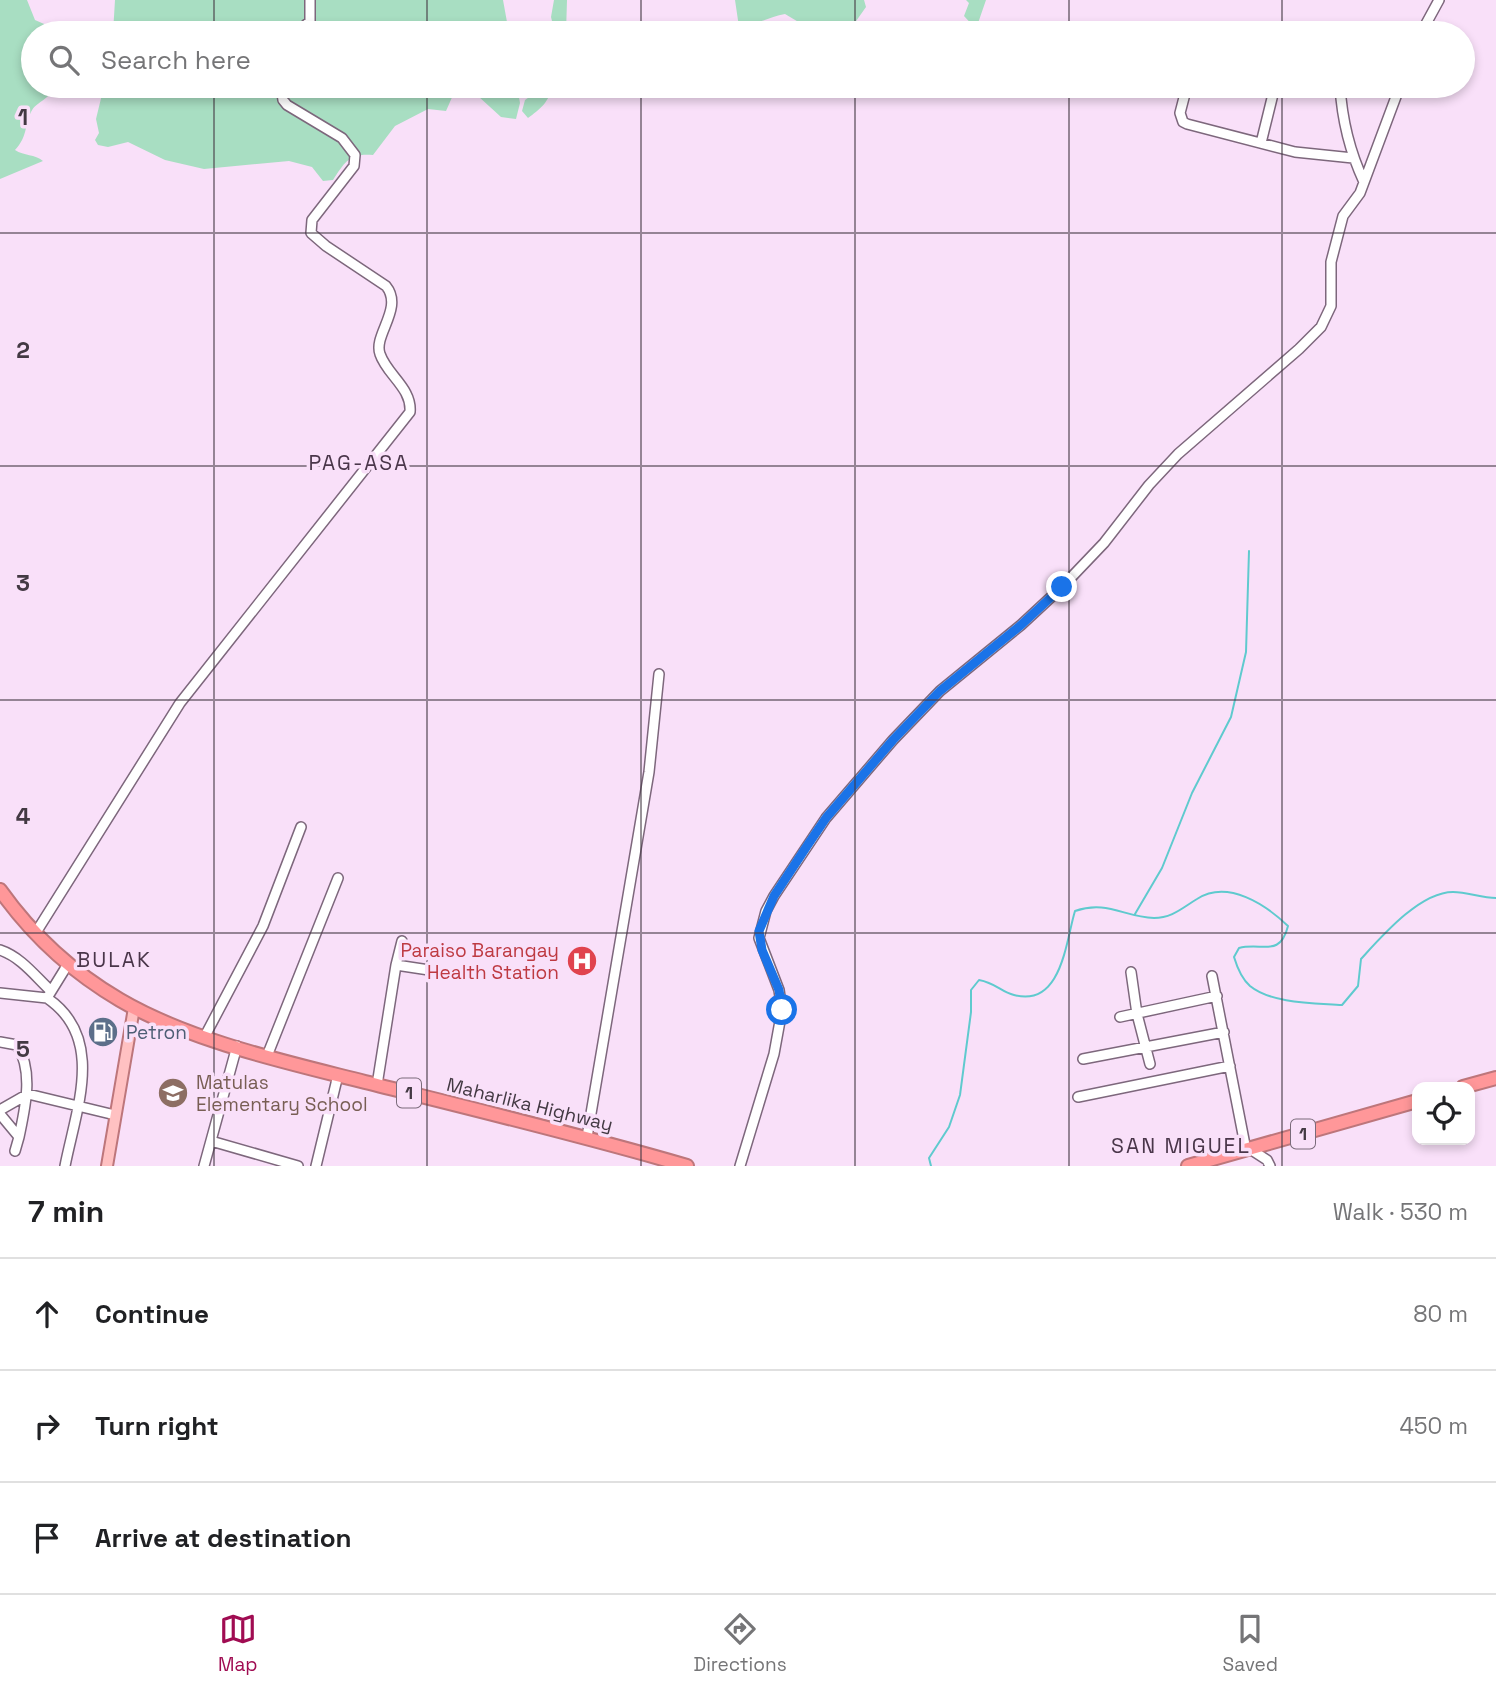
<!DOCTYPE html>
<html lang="en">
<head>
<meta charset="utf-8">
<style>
	body { margin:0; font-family:"Space Grotesk",sans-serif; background:#f6f6f6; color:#202124 }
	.controls { position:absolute; right:21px; bottom:21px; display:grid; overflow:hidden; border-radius:14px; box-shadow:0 4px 10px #0003 }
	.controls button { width:63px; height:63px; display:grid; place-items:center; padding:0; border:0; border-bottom:2px solid #e0e0e0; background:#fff; color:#202124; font:35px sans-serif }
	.stop { position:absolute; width:21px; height:21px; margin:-16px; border:5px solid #1a73e8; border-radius:50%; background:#fff }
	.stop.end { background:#1a73e8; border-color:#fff; box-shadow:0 2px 7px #0008 }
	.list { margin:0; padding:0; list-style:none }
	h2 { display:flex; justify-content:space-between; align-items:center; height:91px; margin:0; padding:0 28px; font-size:30px }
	h2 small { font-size:23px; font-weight:400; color:#757577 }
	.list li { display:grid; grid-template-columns:46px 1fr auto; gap:21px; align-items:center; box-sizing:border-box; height:112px; padding:0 28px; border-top:2px solid #e0e0e0 }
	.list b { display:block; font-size:26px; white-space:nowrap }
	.list em { font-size:23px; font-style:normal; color:#757577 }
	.icon { flex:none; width:38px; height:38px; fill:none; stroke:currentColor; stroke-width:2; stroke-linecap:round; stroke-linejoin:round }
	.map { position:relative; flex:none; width:1496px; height:1166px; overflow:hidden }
	.search { position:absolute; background:#fff; box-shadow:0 4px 10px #0003; left:21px; right:21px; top:21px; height:77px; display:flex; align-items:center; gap:18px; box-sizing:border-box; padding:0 24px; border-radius:38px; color:#757577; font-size:26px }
	.sheet { height:427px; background:#fff }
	nav { display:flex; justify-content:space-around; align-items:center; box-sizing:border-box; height:98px; border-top:2px solid #e0e0e0; background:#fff; font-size:19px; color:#757577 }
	nav a { display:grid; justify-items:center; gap:4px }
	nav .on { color:#a00c52 }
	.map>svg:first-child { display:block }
	.green { fill:#a8dec2 }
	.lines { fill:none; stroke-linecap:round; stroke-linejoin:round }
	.stream { stroke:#5fcace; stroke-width:2 }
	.minor-casing { stroke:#7d677c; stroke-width:12 }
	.major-casing { stroke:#bd767b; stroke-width:14 }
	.highway-casing { stroke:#bd767b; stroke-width:16 }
	.minor { stroke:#fff; stroke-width:9 }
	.major { stroke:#ffc1c2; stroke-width:10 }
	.highway { stroke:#ff9799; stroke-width:12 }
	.route { stroke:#1a73e8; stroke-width:9 }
	.grid { fill:none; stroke:#433943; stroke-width:2; stroke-opacity:0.55 }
	.labels { text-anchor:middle; stroke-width:7; stroke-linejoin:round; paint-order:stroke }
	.shield { fill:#f9e0f9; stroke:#7a6b7a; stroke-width:2 }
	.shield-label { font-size:18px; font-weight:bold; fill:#433943 }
	.health-label { font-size:19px; fill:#be3a42; stroke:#f9e0f9; text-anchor:end }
	.service-label { font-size:19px; fill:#4e5e75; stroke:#f9e0f9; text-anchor:start }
	.education-label { font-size:19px; fill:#785e54; stroke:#f9e0f9; text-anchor:start }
	.street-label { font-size:19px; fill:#433943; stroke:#f9e0f9 }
	.neighbourhood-label { font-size:21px; letter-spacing:2px; fill:#4a364a; stroke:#f9e0f9 }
	.grid-label { font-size:23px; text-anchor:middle; font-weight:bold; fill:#433943; stroke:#f9e0f9; stroke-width:7; stroke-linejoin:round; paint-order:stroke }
</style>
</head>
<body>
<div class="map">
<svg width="1496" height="1166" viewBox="0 0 1496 1166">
	<rect width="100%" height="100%" fill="#f9e0f9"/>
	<!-- green -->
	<path class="green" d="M 0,0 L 27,0 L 35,20 L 51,27 L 61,26 L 63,33 L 33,33 L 33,86 L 53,86 C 49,102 37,100 31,112 C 24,127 28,136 15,150 C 24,156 35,154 43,161 L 0,179 Z
		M 115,0 L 503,0 L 509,33 L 113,33 Z
		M 554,0 L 567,0 L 566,33 L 555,33 L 551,17 Z
		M 735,0 L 864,0 L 866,7 L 854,24 L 856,33 L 817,33 L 785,14 C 769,17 755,25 739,27 Z
		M 966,0 L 986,0 L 976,29 L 964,16 L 969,3 Z
		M 104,86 L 457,86 L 446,111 L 428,109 L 395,126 L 373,155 C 349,153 345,162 333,180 L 323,181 L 312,167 L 289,161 L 204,169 L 165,160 L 128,142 L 108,147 L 98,145 L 95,140 L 99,133 L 96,119 Z
		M 467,86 L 517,86 L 520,103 L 516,119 L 501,117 Z
		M 533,86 L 551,86 C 551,101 539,110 528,118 L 522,111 L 525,100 L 535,93 Z"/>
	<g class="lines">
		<!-- stream -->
		<path class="stream" d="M 1135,914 L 1162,868 L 1192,793 L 1231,717 L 1246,652 L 1249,551
			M 931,1166 L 929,1158 L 949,1127 L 960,1095 L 971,1012 L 971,990 L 979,980 C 996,983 1001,992 1014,995 C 1062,1008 1066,940 1075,911 C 1107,900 1124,917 1154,918 C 1172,918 1182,908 1197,899 C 1228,879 1266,905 1288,926 C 1280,958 1262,942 1239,948 L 1234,957 C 1237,967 1242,979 1250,986 C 1272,1004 1316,1003 1342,1005 L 1358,986 L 1361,959 C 1382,936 1420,892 1453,892 C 1468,892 1481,898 1496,898"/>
		<!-- minor casing -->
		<g class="minor-casing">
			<path id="minor" d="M 297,33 L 310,21 L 310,0
				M 1209,33 L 1264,28 L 1279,33
				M 1421,33 L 1439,0
				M 1187,86 L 1180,113 L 1183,122 L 1187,124 L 1295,152 L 1353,158
				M 1340,86 C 1342,120 1350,152 1364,182
				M 1261,143 L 1275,86
				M 35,934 L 180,703 L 410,412 C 412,388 387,375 380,354 C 373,335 404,308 386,286 L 326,246 L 311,233 L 312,220 L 354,166 L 355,155 L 342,138 L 287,105 L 283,100 L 281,86
				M 0,950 C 21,957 35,976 51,991
				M 396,965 L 429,970
				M 1131,972 L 1137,1014 L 1150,1064
				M 1212,976 L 1246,1150
				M 0,993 L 47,998 L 68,964
				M 47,998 C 106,1038 76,1109 65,1166
				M 1120,1017 L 1217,996
				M 205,1036 L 263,926 L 301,827
				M 0,1042 L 17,1045 C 34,1072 25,1108 19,1137 L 0,1114
				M 267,1056 L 338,878
				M 1083,1059 L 1224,1032
				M 377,1085 L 396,965 L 402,941
				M 1078,1097 L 1230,1066
				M 0,1110 L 28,1094 L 115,1115
				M 587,1137 L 649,772 L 659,674
				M 211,1141 L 298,1166
				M 1250,1149 L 1267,1160 L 1270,1166
				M 15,1151 L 19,1137
				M 204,1166 L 237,1046
				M 316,1166 L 338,1075
				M 740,1166 L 774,1054 L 782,1010 L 779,990 L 759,938 L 766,911 L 774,896 L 826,818 L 893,740 L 940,691 L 1021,625 L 1062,587 L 1104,543 L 1149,485 L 1178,454 L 1299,349 L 1321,327 L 1331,306 L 1331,262 L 1343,216 L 1360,193 L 1400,86"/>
		</g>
		<!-- major casing -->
		<g class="major-casing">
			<path id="major" d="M 107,1166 L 134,1008"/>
		</g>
		<!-- highway casing -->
		<g class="highway-casing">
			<path id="highway" d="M 0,890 C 32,935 72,972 120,1000 C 190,1041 286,1062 365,1082 C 473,1109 581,1135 687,1166
				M 1463,1087 L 1496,1078
				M 1188,1166 L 1417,1101"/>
		</g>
		<!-- minor -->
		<use href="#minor" class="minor"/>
		<!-- major -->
		<use href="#major" class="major"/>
		<!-- highway -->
		<use href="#highway" class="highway"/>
	</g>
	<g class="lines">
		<!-- route -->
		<path class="route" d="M 782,1010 L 779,990 L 762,950 L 759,931 L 774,896 L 807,846 L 826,818 L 893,740 L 940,691 L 1021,625 L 1062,587"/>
	</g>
	<!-- grid -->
	<path class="grid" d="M 214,0 L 214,33M 427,0 L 427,33M 641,0 L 641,33M 855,0 L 855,33M 1069,0 L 1069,33M 1282,0 L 1282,33M 214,86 L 214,1166M 427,86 L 427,1166M 641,86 L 641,1166M 855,86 L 855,1166M 1069,86 L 1069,1166M 1282,86 L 1282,1166M 0,233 L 1496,233M 0,466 L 1496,466M 0,700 L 1496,700M 0,933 L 1496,933"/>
	<!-- icons -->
	<defs>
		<g id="hospital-disc" transform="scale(1.575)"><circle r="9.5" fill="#e0444e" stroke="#f9e0f9"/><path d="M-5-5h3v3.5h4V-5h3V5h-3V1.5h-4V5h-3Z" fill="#fff"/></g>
		<g id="fuel-disc" transform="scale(1.575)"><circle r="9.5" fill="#5c6f8a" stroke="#f9e0f9"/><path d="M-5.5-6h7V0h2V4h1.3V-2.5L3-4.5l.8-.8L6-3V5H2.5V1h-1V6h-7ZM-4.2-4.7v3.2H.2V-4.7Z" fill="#fff"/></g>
		<g id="school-disc" transform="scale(1.575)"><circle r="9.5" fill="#8d6e63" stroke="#f9e0f9"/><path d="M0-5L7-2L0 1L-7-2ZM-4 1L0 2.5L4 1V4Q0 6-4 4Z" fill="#fff"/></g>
	</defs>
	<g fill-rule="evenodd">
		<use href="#hospital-disc" x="582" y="961"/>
		<use href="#fuel-disc" x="103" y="1032"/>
		<use href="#school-disc" x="173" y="1093"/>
	</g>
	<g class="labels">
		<!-- shield labels -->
		<g class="shield">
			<rect x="397" y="1078.5" width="24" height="29" rx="5"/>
			<rect x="1291" y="1119.5" width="24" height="29" rx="5"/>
		</g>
		<g class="shield-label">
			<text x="409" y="1099">1</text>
			<text x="1303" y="1140">1</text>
		</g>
		<!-- health labels -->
		<g class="health-label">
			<text x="559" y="957">Paraiso Barangay<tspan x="559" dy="22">Health Station</tspan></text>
		</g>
		<!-- service labels -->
		<g class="service-label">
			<text x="126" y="1039">Petron</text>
		</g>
		<!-- education labels -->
		<g class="education-label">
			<text x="196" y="1089">Matulas<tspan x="196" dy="22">Elementary School</tspan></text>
		</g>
		<!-- street labels -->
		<g class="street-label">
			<text transform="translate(530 1104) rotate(14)" y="7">Maharlika Highway</text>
		</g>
		<!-- neighbourhood labels -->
		<g class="neighbourhood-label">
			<text x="359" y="470">PAG-ASA</text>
			<text x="114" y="967">BULAK</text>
			<text x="1181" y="1153">SAN MIGUEL</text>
		</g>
	</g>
	<g class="grid-label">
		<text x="23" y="125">1</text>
		<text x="23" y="358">2</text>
		<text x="23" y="591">3</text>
		<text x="23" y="824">4</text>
		<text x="23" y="1057">5</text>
	</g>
</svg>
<div class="controls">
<button><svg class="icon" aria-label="locate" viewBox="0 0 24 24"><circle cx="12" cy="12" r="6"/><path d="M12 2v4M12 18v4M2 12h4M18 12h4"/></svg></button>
</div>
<div class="stop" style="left:782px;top:1010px"></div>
<div class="stop end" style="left:1062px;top:587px"></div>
<div class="search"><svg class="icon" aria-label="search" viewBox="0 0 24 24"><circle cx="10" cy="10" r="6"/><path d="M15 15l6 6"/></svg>Search here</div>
</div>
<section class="sheet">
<h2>7 min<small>Walk · 530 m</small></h2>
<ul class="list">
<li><svg class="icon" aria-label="ahead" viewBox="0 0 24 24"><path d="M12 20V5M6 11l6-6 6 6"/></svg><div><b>Continue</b></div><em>80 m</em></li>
<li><svg class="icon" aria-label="right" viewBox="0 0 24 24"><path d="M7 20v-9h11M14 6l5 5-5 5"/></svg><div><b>Turn right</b></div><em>450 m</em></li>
<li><svg class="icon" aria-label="arrive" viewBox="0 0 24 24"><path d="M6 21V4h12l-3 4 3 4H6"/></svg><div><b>Arrive at destination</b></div></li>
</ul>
</section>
<nav>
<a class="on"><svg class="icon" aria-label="map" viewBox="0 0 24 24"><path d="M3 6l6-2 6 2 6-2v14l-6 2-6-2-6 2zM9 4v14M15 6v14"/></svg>Map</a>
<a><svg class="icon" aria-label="directions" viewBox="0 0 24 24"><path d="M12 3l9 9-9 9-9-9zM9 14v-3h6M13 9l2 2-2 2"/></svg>Directions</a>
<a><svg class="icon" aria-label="saved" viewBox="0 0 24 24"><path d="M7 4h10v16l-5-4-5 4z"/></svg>Saved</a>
</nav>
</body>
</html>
